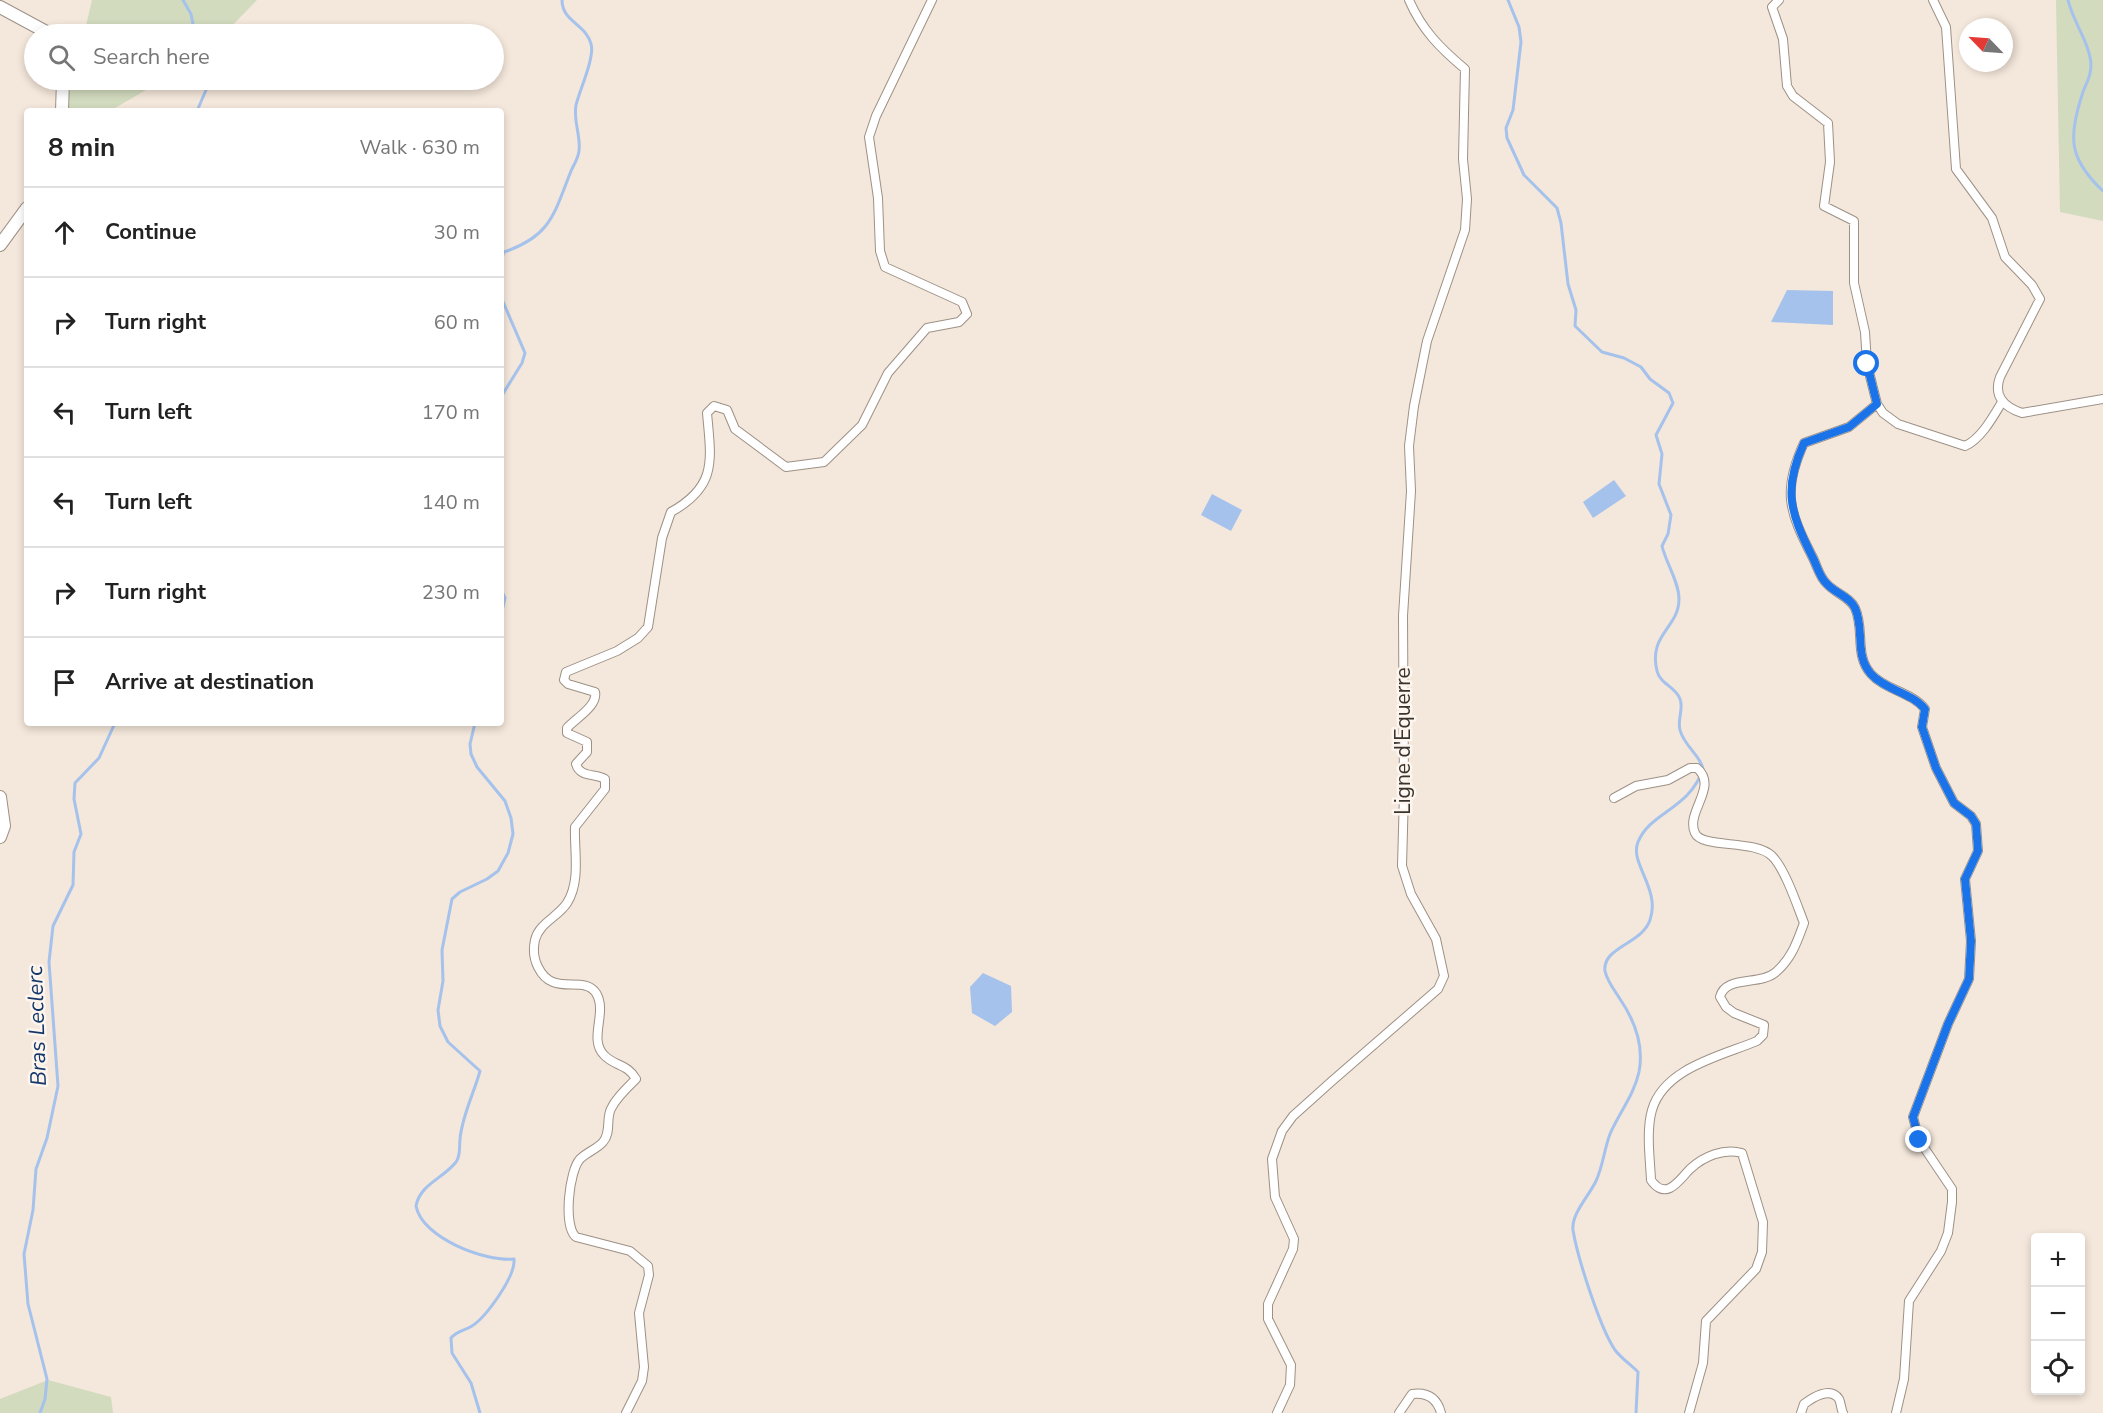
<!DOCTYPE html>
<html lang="en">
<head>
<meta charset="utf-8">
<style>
	body { margin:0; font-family:"Nunito Sans",sans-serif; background:#f6f6f6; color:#222 }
	.controls { position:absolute; right:18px; bottom:18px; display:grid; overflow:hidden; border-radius:6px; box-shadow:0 3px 9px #0003 }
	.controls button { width:54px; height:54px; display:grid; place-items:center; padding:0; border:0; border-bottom:2px solid #e0e0e0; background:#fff; color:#222; font:30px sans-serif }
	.compass { position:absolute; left:1959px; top:18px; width:54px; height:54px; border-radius:50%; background:#fff; box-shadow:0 3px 9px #0003; rotate:295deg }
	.stop { position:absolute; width:18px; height:18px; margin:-14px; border:4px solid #1a73e8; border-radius:50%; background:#fff }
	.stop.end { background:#1a73e8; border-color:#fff; box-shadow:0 2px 6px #0008 }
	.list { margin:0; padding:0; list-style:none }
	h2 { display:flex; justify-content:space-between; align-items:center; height:78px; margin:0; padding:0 24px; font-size:26px }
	h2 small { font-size:20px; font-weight:400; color:#767676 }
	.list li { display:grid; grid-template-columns:39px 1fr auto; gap:18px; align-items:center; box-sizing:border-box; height:90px; padding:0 24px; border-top:2px solid #e0e0e0 }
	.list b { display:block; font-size:22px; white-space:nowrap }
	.list em { font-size:20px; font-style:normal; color:#767676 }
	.icon { flex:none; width:33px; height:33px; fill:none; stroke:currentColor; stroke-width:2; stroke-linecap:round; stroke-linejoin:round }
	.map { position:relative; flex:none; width:2103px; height:1413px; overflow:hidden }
	.search { position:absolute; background:#fff; box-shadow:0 3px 9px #0003; left:24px; top:24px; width:480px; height:66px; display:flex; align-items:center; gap:15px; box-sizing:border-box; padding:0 21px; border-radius:33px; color:#767676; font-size:22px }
	.panel { position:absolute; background:#fff; box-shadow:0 3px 9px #0003; left:24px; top:108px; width:480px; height:618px; border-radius:6px }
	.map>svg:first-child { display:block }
	.green { fill:#d2dbbe }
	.water { fill:#a5c2ec }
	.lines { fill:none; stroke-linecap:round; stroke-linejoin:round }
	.stream { stroke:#a5c2ec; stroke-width:3 }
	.minor-casing { stroke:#9d9186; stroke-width:10 }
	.secondary-casing { stroke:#9d9186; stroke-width:14 }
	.minor { stroke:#fff; stroke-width:8 }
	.secondary { stroke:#fff; stroke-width:12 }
	.route { stroke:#1a73e8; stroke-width:8 }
	.labels { text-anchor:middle; stroke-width:5; stroke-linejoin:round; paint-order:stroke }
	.street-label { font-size:21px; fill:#38332e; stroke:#fdf5ee }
	.water-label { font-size:22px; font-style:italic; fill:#133769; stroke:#fdf5ee }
</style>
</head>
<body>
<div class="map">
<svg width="2103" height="1413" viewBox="0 0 2103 1413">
	<rect width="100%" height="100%" fill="#f4e7db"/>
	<!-- green -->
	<path class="green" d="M 92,0 L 257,0 L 224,34 L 84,34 Z
		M 2056,0 L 2103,0 L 2103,221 L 2060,212 Z
		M 73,80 L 163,80 L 110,111 L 65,111 Z
		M 48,1380 L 111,1397 L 113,1413 L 0,1413 L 0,1399 Z"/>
	<!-- water -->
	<path class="water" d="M 1787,290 L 1833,291 L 1833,325 L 1771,322 Z
		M 1614,480 L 1626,496 L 1593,518 L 1583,502 Z
		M 1212,494 L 1242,510 L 1231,531 L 1201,515 Z
		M 983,973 L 1011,986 L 1012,1012 L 995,1026 L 972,1013 L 970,987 Z"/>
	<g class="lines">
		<!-- stream -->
		<path class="stream" d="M 183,0 L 191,14 L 195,34
			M 1508,0 L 1519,27 L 1521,42 L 1513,110 L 1506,128 L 1507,138 L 1524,175 L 1557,208 L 1561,223 L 1568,284 L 1576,310 L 1575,326 L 1602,352 L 1624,358 L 1641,367 L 1650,379 L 1669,393 L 1673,403 L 1656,435 L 1662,454 L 1659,484 L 1671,515 L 1668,534 L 1662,546 C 1666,563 1679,582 1679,599 C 1679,628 1648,634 1657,671 C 1660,684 1676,687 1680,699 C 1684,708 1677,720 1680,730 C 1684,746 1701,756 1703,769 C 1689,810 1651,811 1638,842 C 1629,863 1661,889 1650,920 C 1642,944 1602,947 1605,971 C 1607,981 1615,991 1620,999 C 1635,1021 1644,1046 1639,1072 C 1634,1095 1619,1113 1610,1134 C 1604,1150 1603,1166 1596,1181 C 1589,1196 1571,1214 1573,1230 C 1577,1256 1600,1328 1615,1350 C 1621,1358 1631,1365 1638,1372 L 1636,1413
			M 2068,0 C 2073,22 2090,43 2091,65 C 2091,79 2085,84 2082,95 C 2068,138 2069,159 2103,191
			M 197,111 L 206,90 L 205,80
			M 501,260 L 504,252 C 551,236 554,214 571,171 C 574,164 578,159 579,151 C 581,135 573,122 576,105 C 580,89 595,57 591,44 C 586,24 562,22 562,0
			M 501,297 L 525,353 L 522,363 L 501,397
			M 501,590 L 505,598 L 501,616
			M 475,723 L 470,744 L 471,754 L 477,767 L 505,801 L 511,818 L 513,834 L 508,853 L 498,871 L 487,879 L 460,892 L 452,899 L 442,950 L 443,981 L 438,1010 L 440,1026 L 448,1042 L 480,1071 C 474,1093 462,1116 460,1139 C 459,1147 461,1155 456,1162 C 444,1178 420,1184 416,1206 C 422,1238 485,1262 514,1259 C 516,1276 486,1317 472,1326 C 464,1331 457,1331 451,1338 L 452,1353 L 471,1383 L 480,1413
			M 40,1413 L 45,1399 L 47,1379 L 28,1304 L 24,1254 L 33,1210 L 36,1169 L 47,1138 L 58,1086 L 49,962 L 53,926 L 73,885 L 74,852 L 81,834 L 74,799 L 75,783 L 99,758 L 115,723"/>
		<!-- minor casing -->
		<g class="minor-casing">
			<path id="minor" d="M 1779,0 L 1772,7 L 1783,39 L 1787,86 L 1793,96 L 1828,123 L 1830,162 L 1824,206 L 1854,221 L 1854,283 L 1865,332 L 1867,364 L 1877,404 L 1883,413 L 1898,424 L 1965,446 C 1981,439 1993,417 2002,402
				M 1933,0 L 1946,27 L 1956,169 L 1992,218 L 2005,257 L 2032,285 L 2040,299 L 2000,377 C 1993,396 2004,407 2022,413 L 2103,399
				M 1877,404 L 1849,427 L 1804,443 C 1782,491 1789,511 1812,556 C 1817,565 1819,577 1827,584 C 1835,593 1850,597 1855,608 C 1865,630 1854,655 1871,674 C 1885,690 1912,692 1925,709 L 1922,727 L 1936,768 L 1954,803 L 1971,816 L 1976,824 L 1978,851 L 1965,879 L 1971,941 L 1969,979 L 1948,1024 L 1913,1117 L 1919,1140 L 1952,1189 L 1952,1202 L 1948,1233 L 1941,1251 L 1909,1301 L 1904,1379 L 1896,1413
				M 1614,798 L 1636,786 L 1668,780 L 1690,768 L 1697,768 C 1719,787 1685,812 1695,833 C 1702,849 1754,839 1772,856 C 1785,869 1797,905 1804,923 C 1797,942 1792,958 1776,972 C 1760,986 1725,975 1720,997 L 1726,1007 L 1734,1013 L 1764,1025 L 1763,1035 L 1757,1041 C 1721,1056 1664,1068 1652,1110 C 1646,1131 1650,1158 1651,1180 C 1655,1186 1662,1192 1670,1188 C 1678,1184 1684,1175 1690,1169 C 1704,1156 1724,1148 1742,1153 L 1763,1222 L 1762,1252 L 1756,1269 L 1706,1321 L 1703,1363 L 1689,1413
				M 626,1413 L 642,1381 L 644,1367 L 639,1313 L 649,1275 L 648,1266 L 630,1251 L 576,1237 C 563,1226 569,1171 580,1159 C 587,1152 597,1149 603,1142 C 612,1132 605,1117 612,1107 C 617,1097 628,1087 636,1079 C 628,1064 614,1066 604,1055 C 588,1039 608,1012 596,993 C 583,974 553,998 538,967 C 534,959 533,949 535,940 C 539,923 558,917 567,903 C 581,881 574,851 575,827 L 605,789 L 605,779 C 595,773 580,778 576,764 L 587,752 L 587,742 L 567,733 L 567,728 C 576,718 598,706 595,692 L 568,684 L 564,680 L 566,672 L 617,651 L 638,638 L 648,627 L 662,538 L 671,512 C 718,486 711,459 707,413 L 714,406 L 727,410 L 735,429 L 786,467 L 824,462 L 862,425 L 888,373 L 927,328 L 959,322 L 967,314 L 962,302 L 885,267 L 880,251 L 878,198 L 869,137 L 876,116 L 932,0
				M 1277,1413 L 1290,1385 L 1291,1365 L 1268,1319 L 1268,1304 L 1293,1249 L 1294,1239 L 1275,1197 L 1272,1159 L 1282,1131 L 1293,1116 L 1332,1081 L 1438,989 L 1444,976 L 1436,939 L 1411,894 L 1402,866 L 1404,793 L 1403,616 L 1411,491 L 1409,446 L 1414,406 L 1427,341 L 1465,230 L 1467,199 L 1463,159 L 1465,69 C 1440,48 1422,30 1409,0
				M 1399,1413 L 1412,1394 C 1427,1392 1437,1398 1441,1413
				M 1801,1413 L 1804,1404 C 1812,1398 1830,1386 1839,1399 C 1841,1403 1841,1409 1843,1413"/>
		</g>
		<!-- secondary casing -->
		<g class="secondary-casing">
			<path id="secondary" d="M 0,7 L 50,34
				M 62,111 L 63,80
				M 0,245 L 27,208
				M 0,797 L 4,826 L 0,837"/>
		</g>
		<!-- minor -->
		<use href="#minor" class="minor"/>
		<!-- secondary -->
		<use href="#secondary" class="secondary"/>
	</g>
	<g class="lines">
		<!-- route -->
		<path class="route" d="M 1867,364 L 1877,404 L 1849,427 L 1804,443 C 1783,489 1790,512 1812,556 C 1817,565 1819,577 1827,584 C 1835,593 1850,597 1855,608 C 1865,630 1854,655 1871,674 C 1885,690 1911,692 1925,709 L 1922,727 L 1936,768 L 1954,803 L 1971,816 L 1976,824 L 1978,851 L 1965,879 L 1971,941 L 1969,979 L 1948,1024 L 1913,1117 L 1919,1140"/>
	</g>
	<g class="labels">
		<!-- street labels -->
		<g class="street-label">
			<text transform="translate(1403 741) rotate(-90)" y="7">Ligne d'Equerre</text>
		</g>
		<!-- water labels -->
		<g class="water-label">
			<text transform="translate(36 1026) rotate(-92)" y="8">Bras Leclerc</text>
		</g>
	</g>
</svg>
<div class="controls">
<button>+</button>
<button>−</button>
<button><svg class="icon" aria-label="locate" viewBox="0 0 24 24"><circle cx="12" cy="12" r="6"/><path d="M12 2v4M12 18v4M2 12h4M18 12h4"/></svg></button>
</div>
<svg class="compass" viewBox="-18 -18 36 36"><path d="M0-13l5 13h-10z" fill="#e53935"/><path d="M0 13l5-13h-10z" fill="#767676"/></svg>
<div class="stop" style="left:1867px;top:364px"></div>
<div class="stop end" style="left:1919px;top:1140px"></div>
<div class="search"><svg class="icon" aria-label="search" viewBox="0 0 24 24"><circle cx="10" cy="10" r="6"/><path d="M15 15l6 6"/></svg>Search here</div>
<section class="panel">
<h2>8 min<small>Walk · 630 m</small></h2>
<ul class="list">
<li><svg class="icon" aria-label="ahead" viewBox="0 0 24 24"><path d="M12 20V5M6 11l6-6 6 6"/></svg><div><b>Continue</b></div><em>30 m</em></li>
<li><svg class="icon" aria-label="right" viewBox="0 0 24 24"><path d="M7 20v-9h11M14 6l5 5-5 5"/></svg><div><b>Turn right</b></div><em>60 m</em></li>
<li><svg class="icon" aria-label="left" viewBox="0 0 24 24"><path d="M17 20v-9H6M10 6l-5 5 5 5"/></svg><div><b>Turn left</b></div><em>170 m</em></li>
<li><svg class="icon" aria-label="left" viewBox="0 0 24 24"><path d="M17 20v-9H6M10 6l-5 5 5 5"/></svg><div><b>Turn left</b></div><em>140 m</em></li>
<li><svg class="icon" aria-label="right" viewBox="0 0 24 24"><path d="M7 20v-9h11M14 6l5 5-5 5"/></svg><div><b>Turn right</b></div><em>230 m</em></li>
<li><svg class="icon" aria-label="arrive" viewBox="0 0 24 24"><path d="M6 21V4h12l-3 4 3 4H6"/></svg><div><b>Arrive at destination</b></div></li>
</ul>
</section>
</div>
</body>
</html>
